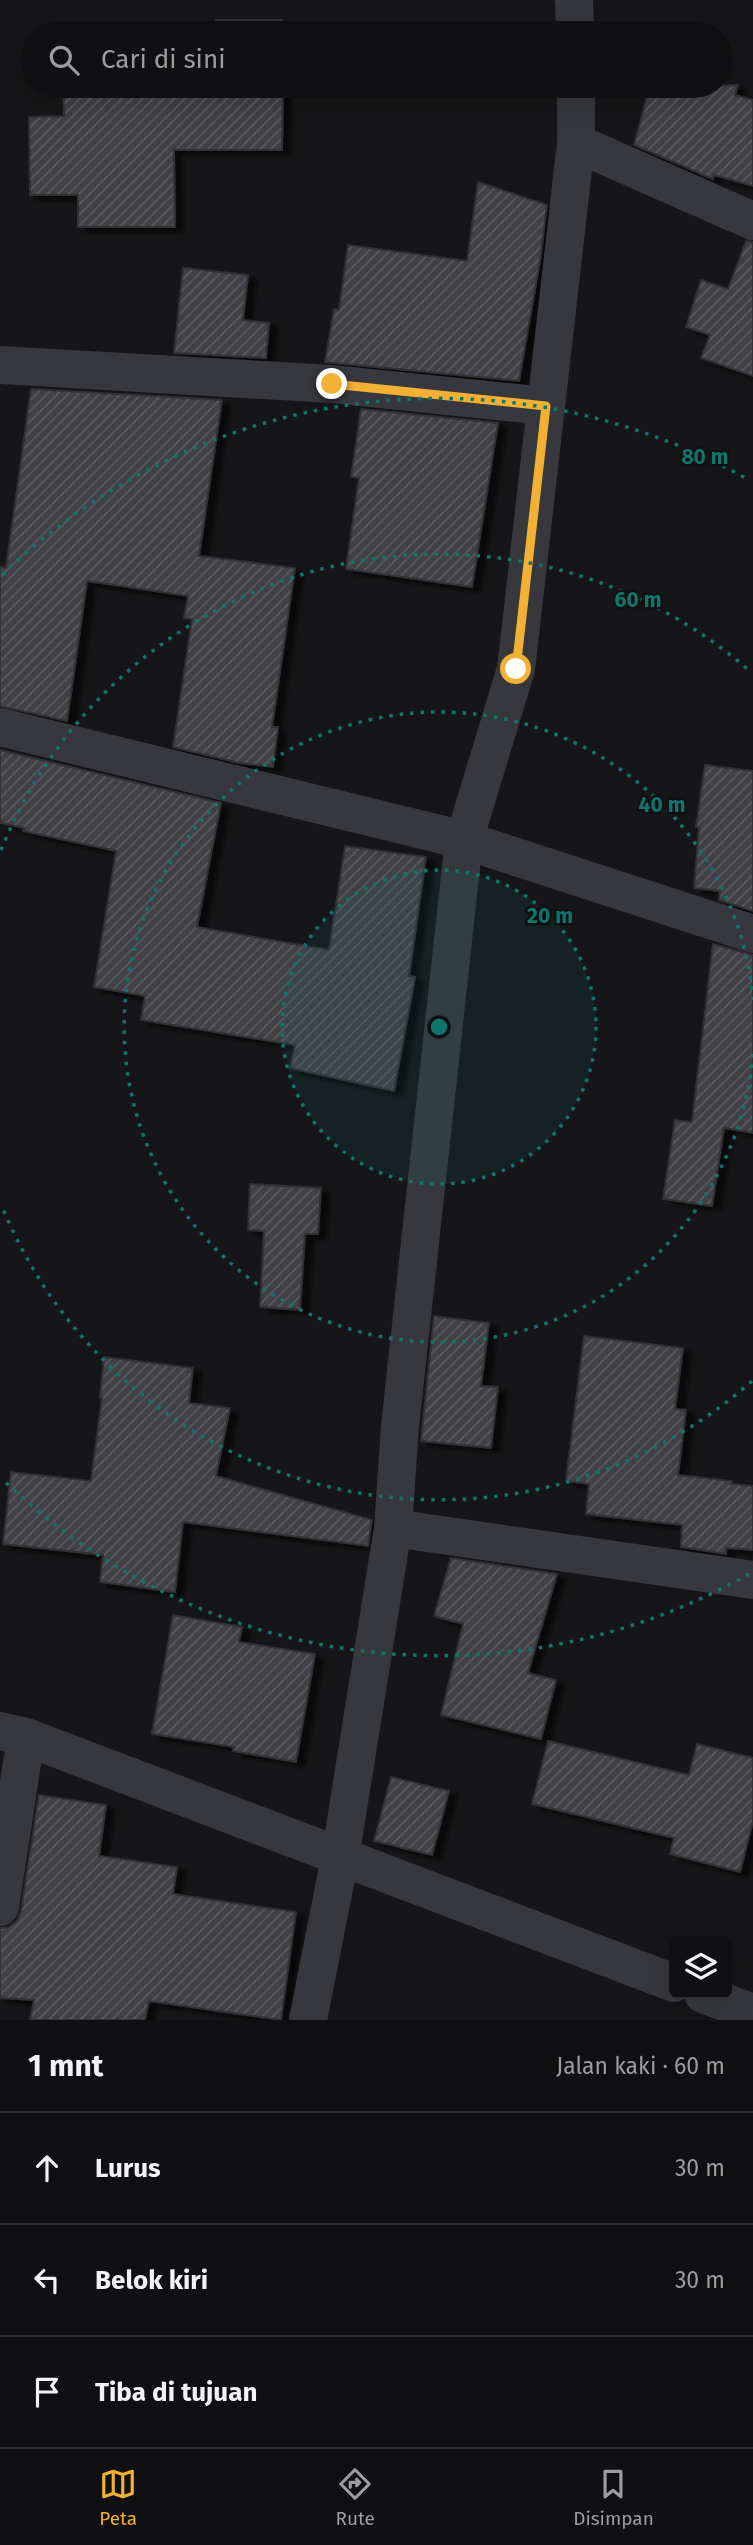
<!DOCTYPE html>
<html lang="id">
<head>
<meta charset="utf-8">
<style>
	body { margin:0; font-family:"Fira Sans",sans-serif; background:#1e1e20; color:#f1f3f6 }
	.controls { position:absolute; right:21px; bottom:21px; display:grid; overflow:hidden; border-radius:10px; box-shadow:0 7px 28px #0002 }
	.controls button { width:63px; height:63px; display:grid; place-items:center; padding:0; border:0; border-bottom:2px solid #303032; background:#101012; color:#f1f3f6; font:35px sans-serif }
	.stop { position:absolute; width:21px; height:21px; margin:-16px; border:5px solid #f2b134; border-radius:50%; background:#fff }
	.stop.end { background:#f2b134; border-color:#fff; box-shadow:0 2px 7px #0008 }
	.list { margin:0; padding:0; list-style:none }
	h2 { display:flex; justify-content:space-between; align-items:center; height:91px; margin:0; padding:0 28px; font-size:30px }
	h2 small { font-size:23px; font-weight:400; color:#9c9d9f }
	.list li { display:grid; grid-template-columns:46px 1fr auto; gap:21px; align-items:center; box-sizing:border-box; height:112px; padding:0 28px; border-top:2px solid #303032 }
	.list b { display:block; font-size:26px; white-space:nowrap }
	.list em { font-size:23px; font-style:normal; color:#9c9d9f }
	.icon { flex:none; width:38px; height:38px; fill:none; stroke:currentColor; stroke-width:2; stroke-linecap:round; stroke-linejoin:round }
	.map { position:relative; flex:none; width:753px; height:2020px; overflow:hidden }
	.search { position:absolute; background:#101012; box-shadow:0 7px 28px #0002; left:21px; right:21px; top:21px; height:77px; display:flex; align-items:center; gap:18px; box-sizing:border-box; padding:0 24px; border-radius:38px; color:#9c9d9f; font-size:26px }
	.sheet { height:427px; background:#101012 }
	nav { display:flex; justify-content:space-around; align-items:center; box-sizing:border-box; height:98px; border-top:2px solid #303032; background:#101012; font-size:19px; color:#9c9d9f }
	nav a { display:grid; justify-items:center; gap:4px }
	nav .on { color:#f2b134 }
	.map>svg:first-child { display:block }
	.building { fill:url(#building-hatch); stroke:#303034; stroke-width:2; filter:url(#shadow) }
	.lines { fill:none; stroke-linecap:round; stroke-linejoin:round }
	.minor { stroke:#37383d; stroke-width:38 }
	.route { stroke:#f2b134; stroke-width:9 }
	.ring { fill:none; stroke:#0f766e; stroke-width:3.5; stroke-dasharray:3.5 7 }
	.centre { fill:#0f766e; stroke:#111113; stroke-width:3.5 }
	.ring-label { font-size:21px; text-anchor:middle; font-weight:bold; fill:#0f766e; stroke:#111113; stroke-width:5; stroke-linejoin:round; paint-order:stroke }
</style>
</head>
<body>
<div class="map">
<svg width="753" height="2020" viewBox="0 0 753 2020">
	<defs>
		<pattern id="building-hatch" width="6" height="6" patternUnits="userSpaceOnUse" patternTransform="scale(1.75)"><rect width="6" height="6" fill="#404145"/><path d="M-1 1l2-2M0 6l6-6M5 7l2-2" fill="none" stroke="#595a5e"/></pattern>
		<filter id="shadow"><feDropShadow dx="8" dy="4.5" stdDeviation="2" flood-color="#0009"/></filter>
	</defs>
	<rect width="100%" height="100%" fill="#161618"/>
	<!-- building -->
	<path class="building" d="M 216,20 L 282,20 L 283,33 L 216,33 Z
		M 738,85 L 735,95 L 753,100 L 753,186 L 714,175 L 713,179 L 634,145 L 650,86 Z
		M 63,86 L 283,86 L 282,150 L 174,150 L 175,227 L 78,227 L 78,195 L 30,195 L 29,117 L 64,116 Z
		M 478,182 L 547,205 L 540,261 L 519,381 L 325,362 L 334,309 L 339,310 L 348,245 L 467,261 Z
		M 746,241 L 753,242 L 753,376 L 701,358 L 710,335 L 686,327 L 701,280 L 728,289 Z
		M 183,268 L 248,275 L 243,320 L 269,323 L 266,358 L 174,353 Z
		M 31,389 L 222,400 L 199,556 L 295,568 L 272,727 L 278,727 L 273,767 L 239,763 L 173,747 L 192,619 L 184,618 L 188,596 L 87,581 L 67,721 L 0,706 L 0,567 L 6,568 Z
		M 361,409 L 498,423 L 472,587 L 346,569 L 359,478 L 351,477 Z
		M 0,750 L 221,803 L 197,927 L 329,950 L 345,846 L 426,857 L 409,976 L 415,977 L 394,1091 L 290,1068 L 295,1045 L 141,1020 L 145,996 L 94,987 L 116,851 L 23,831 L 24,828 L 0,823 Z
		M 705,765 L 753,771 L 753,911 L 719,900 L 720,891 L 694,888 L 699,827 L 696,827 Z
		M 713,944 L 753,955 L 753,1133 L 724,1128 L 712,1206 L 663,1199 L 675,1120 L 692,1122 Z
		M 250,1184 L 321,1188 L 318,1234 L 305,1234 L 300,1310 L 260,1307 L 264,1231 L 248,1230 Z
		M 434,1316 L 489,1323 L 481,1386 L 498,1387 L 491,1448 L 421,1441 Z
		M 584,1336 L 683,1348 L 675,1409 L 686,1410 L 678,1475 L 732,1481 L 731,1484 L 753,1486 L 753,1550 L 726,1548 L 726,1554 L 681,1547 L 682,1525 L 586,1514 L 589,1484 L 566,1481 Z
		M 104,1357 L 193,1368 L 189,1403 L 230,1408 L 216,1476 L 372,1520 L 368,1546 L 183,1522 L 175,1592 L 100,1582 L 103,1555 L 3,1544 L 11,1472 L 91,1481 L 102,1398 L 100,1398 Z
		M 451,1558 L 557,1574 L 528,1673 L 556,1680 L 541,1739 L 441,1715 L 463,1624 L 434,1616 Z
		M 173,1615 L 242,1627 L 239,1642 L 315,1654 L 296,1762 L 233,1751 L 234,1747 L 152,1734 Z
		M 548,1741 L 689,1775 L 697,1744 L 753,1758 L 753,1821 L 740,1872 L 670,1854 L 674,1838 L 532,1804 Z
		M 391,1777 L 449,1791 L 432,1855 L 374,1841 Z
		M 39,1795 L 106,1805 L 99,1856 L 177,1867 L 173,1894 L 296,1912 L 281,2020 L 149,2001 L 145,2020 L 30,2020 L 34,2000 L 0,1998 L 0,1928 L 9,1927 L 17,1921 L 21,1911 Z"/>
	<g class="lines">
		<!-- minor -->
		<path class="minor" d="M 574,0 L 575,33
			M 576,143 L 753,221
			M 0,365 L 332,384 L 546,406
			M 0,727 L 464,840 L 753,934
			M 393,1528 L 753,1580
			M 0,1731 L 26,1737 L 674,1983
			M 0,1907 L 26,1737
			M 703,1994 L 753,2013
			M 308,2020 L 340,1858 L 393,1528 L 400,1426 L 464,840 L 516,669 L 576,143 L 576,86"/>
	</g>
	<g class="lines">
		<!-- route -->
		<path class="route" d="M 332,384 L 546,406 L 516,669"/>
	</g>
	<!-- distance rings -->
	<circle cx="439" cy="1027" r="157" fill="#0f766e" fill-opacity=".12"/>
	<g class="ring">
		<circle cx="439" cy="1027" r="157"/>
		<path d="M753 1054A315 315 0 1 1 753 1000"/>
		<path d="M752 1381A472 472 0 0 1 1 1204M1 850A472 472 0 0 1 752 673"/>
		<path d="M749 1574A629 629 0 0 1 2 1479M2 575A629 629 0 0 1 749 480"/>
	</g>
	<circle cx="439" cy="1027" r="10" class="centre"/>
	<g class="ring-label">
		<text x="705" y="464">80 m</text>
		<text x="638" y="607">60 m</text>
		<text x="662" y="812">40 m</text>
		<text x="550" y="923">20 m</text>
	</g>
</svg>
<div class="controls">
<button><svg class="icon" aria-label="layers" viewBox="0 0 24 24"><path d="M12 4l9 5-9 5-9-5zM3 14l9 5 9-5"/></svg></button>
</div>
<div class="stop" style="left:516px;top:669px"></div>
<div class="stop end" style="left:332px;top:384px"></div>
<div class="search"><svg class="icon" aria-label="search" viewBox="0 0 24 24"><circle cx="10" cy="10" r="6"/><path d="M15 15l6 6"/></svg>Cari di sini</div>
</div>
<section class="sheet">
<h2>1 mnt<small>Jalan kaki · 60 m</small></h2>
<ul class="list">
<li><svg class="icon" aria-label="ahead" viewBox="0 0 24 24"><path d="M12 20V5M6 11l6-6 6 6"/></svg><div><b>Lurus</b></div><em>30 m</em></li>
<li><svg class="icon" aria-label="left" viewBox="0 0 24 24"><path d="M17 20v-9H6M10 6l-5 5 5 5"/></svg><div><b>Belok kiri</b></div><em>30 m</em></li>
<li><svg class="icon" aria-label="arrive" viewBox="0 0 24 24"><path d="M6 21V4h12l-3 4 3 4H6"/></svg><div><b>Tiba di tujuan</b></div></li>
</ul>
</section>
<nav>
<a class="on"><svg class="icon" aria-label="map" viewBox="0 0 24 24"><path d="M3 6l6-2 6 2 6-2v14l-6 2-6-2-6 2zM9 4v14M15 6v14"/></svg>Peta</a>
<a><svg class="icon" aria-label="directions" viewBox="0 0 24 24"><path d="M12 3l9 9-9 9-9-9zM9 14v-3h6M13 9l2 2-2 2"/></svg>Rute</a>
<a><svg class="icon" aria-label="saved" viewBox="0 0 24 24"><path d="M7 4h10v16l-5-4-5 4z"/></svg>Disimpan</a>
</nav>
</body>
</html>
